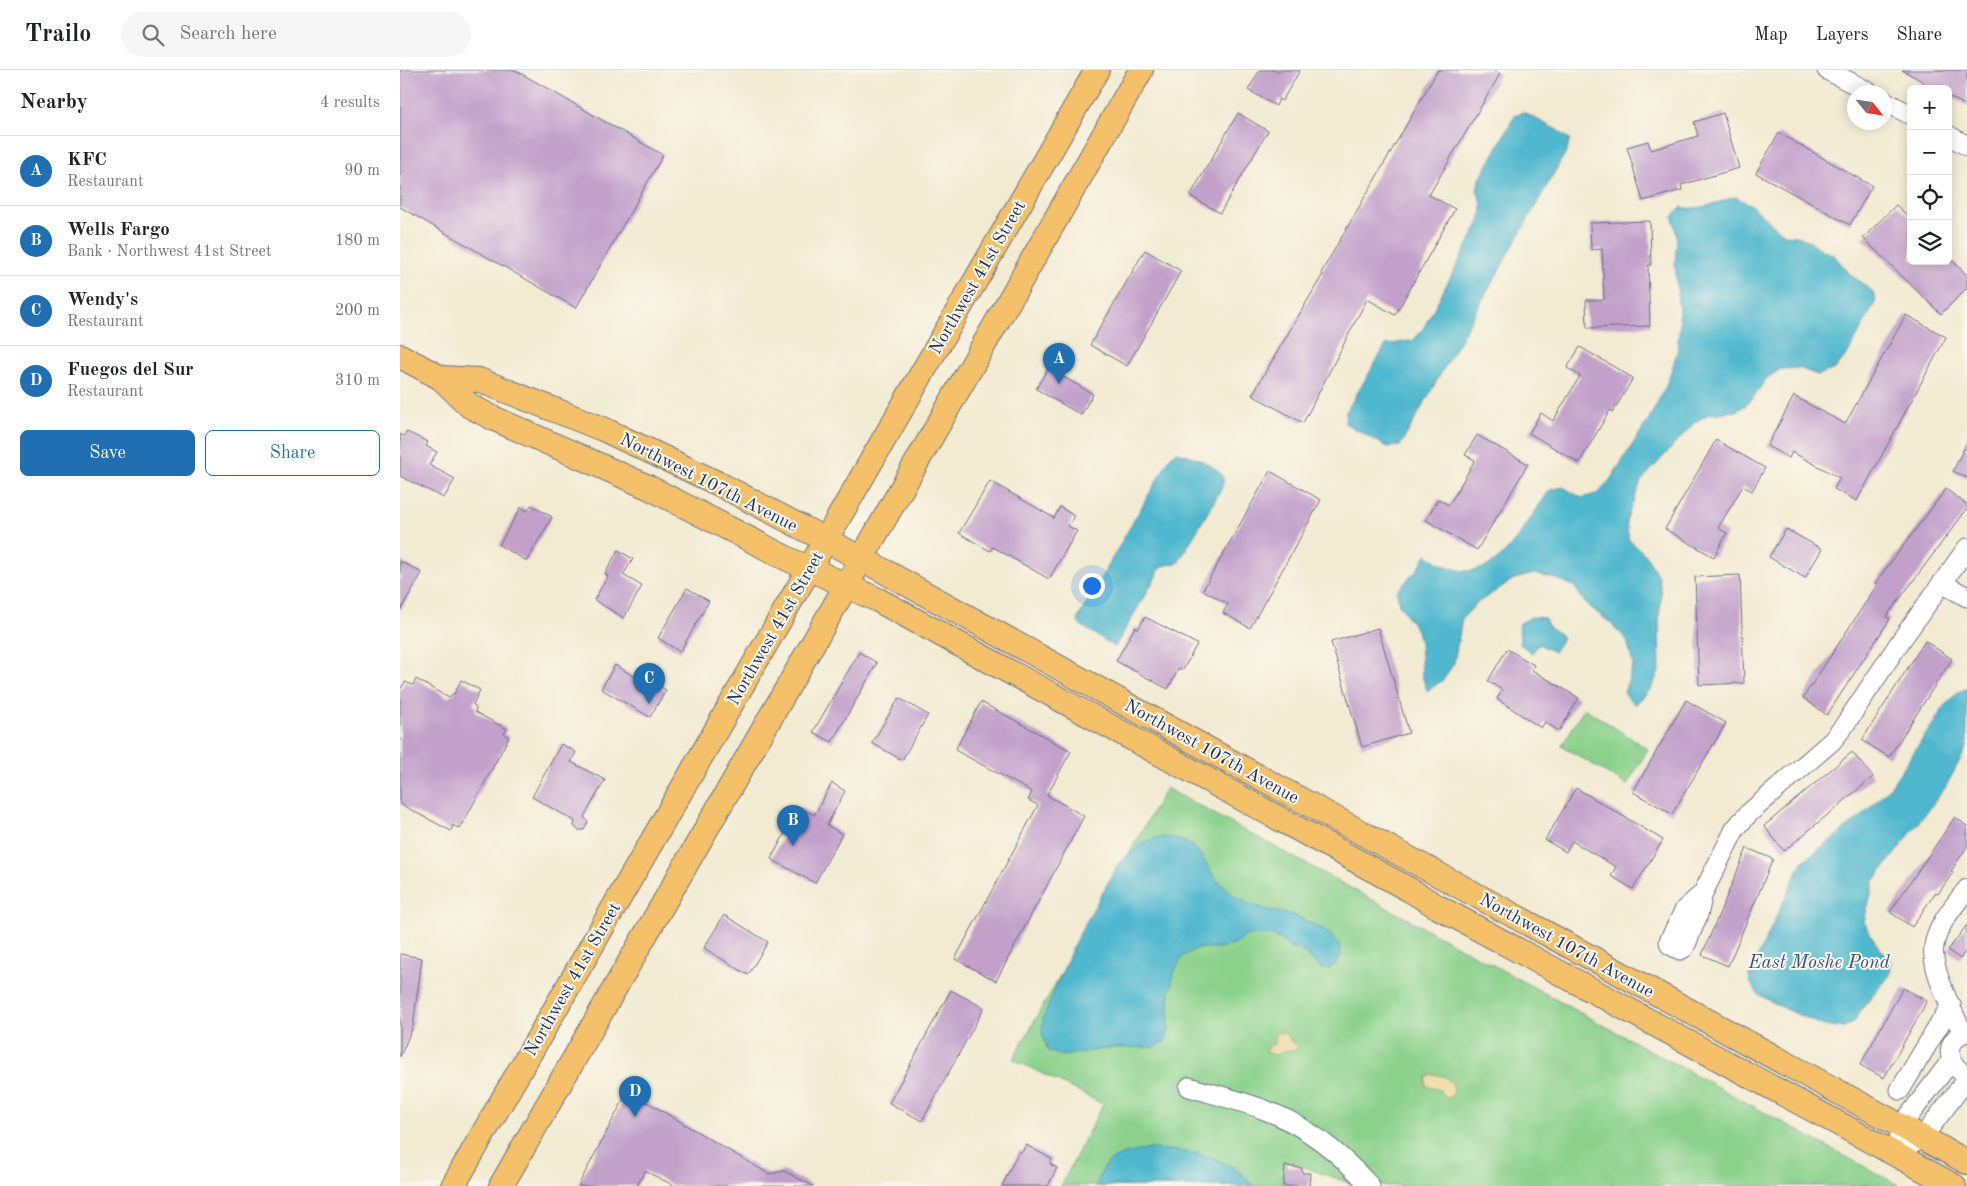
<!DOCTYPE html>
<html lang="en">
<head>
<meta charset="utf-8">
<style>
	body { margin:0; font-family:"Old Standard TT",serif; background:#f6f6f6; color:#202124 }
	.controls { position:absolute; right:15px; top:15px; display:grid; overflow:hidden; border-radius:8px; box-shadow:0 2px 12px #0003 }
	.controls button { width:45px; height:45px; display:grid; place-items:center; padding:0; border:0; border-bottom:1px solid #e0e0e0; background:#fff; color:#202124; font:25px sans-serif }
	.compass { position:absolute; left:1447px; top:15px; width:45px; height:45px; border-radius:50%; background:#fff; box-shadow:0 2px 12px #0003; rotate:120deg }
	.you { position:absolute; left:691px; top:515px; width:18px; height:18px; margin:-12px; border:4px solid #fff; border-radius:50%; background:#1a73e8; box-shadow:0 0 0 8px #1a73e833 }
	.badge { display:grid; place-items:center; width:32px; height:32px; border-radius:50%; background:#1f6fb2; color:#fff; font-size:16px; font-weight:700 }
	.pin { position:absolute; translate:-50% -41px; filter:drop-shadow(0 1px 2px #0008) }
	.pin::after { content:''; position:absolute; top:26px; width:18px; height:15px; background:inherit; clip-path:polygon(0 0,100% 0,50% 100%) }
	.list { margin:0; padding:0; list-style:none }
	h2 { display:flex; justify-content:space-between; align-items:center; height:65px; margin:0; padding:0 20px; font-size:21px }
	h2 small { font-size:16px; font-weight:400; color:#757577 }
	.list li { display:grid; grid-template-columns:32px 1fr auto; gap:15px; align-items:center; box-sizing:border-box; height:70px; padding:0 20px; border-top:1px solid #e0e0e0 }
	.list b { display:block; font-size:19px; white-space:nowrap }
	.list p { margin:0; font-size:16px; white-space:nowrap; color:#757577 }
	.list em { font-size:16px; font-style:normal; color:#757577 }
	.actions { display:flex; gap:10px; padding:15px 20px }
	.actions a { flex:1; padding:11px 0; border:1px solid #1f6fb2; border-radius:8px; text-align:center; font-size:18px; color:#1f6fb2 }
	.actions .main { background:#1f6fb2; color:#fff }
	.icon { flex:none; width:28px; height:28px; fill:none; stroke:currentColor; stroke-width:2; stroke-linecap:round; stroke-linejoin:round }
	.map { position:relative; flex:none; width:1567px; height:1116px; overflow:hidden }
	header { display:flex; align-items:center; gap:30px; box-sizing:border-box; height:70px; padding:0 25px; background:#fff; border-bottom:1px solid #e0e0e0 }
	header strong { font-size:24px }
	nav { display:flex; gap:28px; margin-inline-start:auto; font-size:18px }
	.search { width:350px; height:45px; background:#f6f6f6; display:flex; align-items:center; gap:12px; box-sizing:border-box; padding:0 18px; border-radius:28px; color:#757577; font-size:19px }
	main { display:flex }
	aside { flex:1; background:#fff }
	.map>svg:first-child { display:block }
	.green { fill:#8bd18c; stroke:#538075 }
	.sand { fill:#eeda9e; stroke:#84847e }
	.water { fill:#50b8ce; stroke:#367496 }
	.building { fill:#c1a0ca }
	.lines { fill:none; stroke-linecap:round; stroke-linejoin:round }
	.minor-casing { stroke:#667086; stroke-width:21 }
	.major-casing { stroke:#667086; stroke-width:26 }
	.minor { stroke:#fff; stroke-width:19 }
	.major { stroke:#f4c16a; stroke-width:24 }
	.labels { text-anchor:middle; stroke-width:4; stroke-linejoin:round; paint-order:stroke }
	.street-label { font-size:18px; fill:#1b2f5e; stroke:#fbf7ec }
	.water-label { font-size:19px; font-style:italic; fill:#2b5880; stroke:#fbf7ec }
</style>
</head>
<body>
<header>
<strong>Trailo</strong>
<div class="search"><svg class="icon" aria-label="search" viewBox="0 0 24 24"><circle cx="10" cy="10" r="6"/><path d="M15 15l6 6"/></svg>Search here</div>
<nav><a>Map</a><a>Layers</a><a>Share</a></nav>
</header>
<main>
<aside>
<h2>Nearby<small>4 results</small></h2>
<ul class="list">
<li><span class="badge">A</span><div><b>KFC</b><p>Restaurant</p></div><em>90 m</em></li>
<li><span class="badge">B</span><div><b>Wells Fargo</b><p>Bank · Northwest 41st Street</p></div><em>180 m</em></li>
<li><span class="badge">C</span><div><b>Wendy's</b><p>Restaurant</p></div><em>200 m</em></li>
<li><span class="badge">D</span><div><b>Fuegos del Sur</b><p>Restaurant</p></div><em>310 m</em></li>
</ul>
<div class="actions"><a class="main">Save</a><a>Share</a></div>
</aside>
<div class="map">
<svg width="1567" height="1116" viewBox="0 0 1567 1116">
	<rect width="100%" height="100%" fill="#fbf7ec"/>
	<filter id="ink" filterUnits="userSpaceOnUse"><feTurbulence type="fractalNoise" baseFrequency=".02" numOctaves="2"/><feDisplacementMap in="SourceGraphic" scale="10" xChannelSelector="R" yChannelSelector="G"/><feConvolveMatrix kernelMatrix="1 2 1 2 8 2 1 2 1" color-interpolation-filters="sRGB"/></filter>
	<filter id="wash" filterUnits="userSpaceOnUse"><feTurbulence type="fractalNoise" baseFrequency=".0096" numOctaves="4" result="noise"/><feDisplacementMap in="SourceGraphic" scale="20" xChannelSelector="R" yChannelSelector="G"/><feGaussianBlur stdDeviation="1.12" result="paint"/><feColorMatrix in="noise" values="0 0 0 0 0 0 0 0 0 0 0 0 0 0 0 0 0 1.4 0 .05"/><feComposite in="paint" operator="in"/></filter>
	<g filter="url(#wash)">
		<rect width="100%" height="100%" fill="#f2ead1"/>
		<!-- green -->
		<path class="green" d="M 1184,638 L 1248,679 L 1227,715 L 1162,676 Z
			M 766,718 L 1500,1116 L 958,1116 L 887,1091 L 882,1116 L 661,1116 L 703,1034 L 613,989 Z"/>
		<!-- sand -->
		<path class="sand" d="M 879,962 L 886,964 L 889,969 L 898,976 L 896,980 L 886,980 L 877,985 L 869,984 L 866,981 L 869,976 L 874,974 L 874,966 Z
			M 1034,1004 L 1045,1007 L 1053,1014 L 1054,1022 L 1052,1026 L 1046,1028 L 1042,1024 L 1040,1020 L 1026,1016 L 1026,1009 L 1029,1005 Z"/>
		<!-- water -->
		<path class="water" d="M 1123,42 L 1157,60 L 1170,69 L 1167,80 L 1000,376 L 987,377 L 945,353 L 946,342 L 986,275 L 1014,270 L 1023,259 L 1081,150 L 1082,135 L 1077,119 L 1079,111 L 1115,45 Z
			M 1336,127 L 1351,135 L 1379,160 L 1386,165 L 1397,166 L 1410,171 L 1422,180 L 1434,185 L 1450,204 L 1473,222 L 1476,231 L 1450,280 L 1435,299 L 1417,305 L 1399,298 L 1381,299 L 1367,308 L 1350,332 L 1337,341 L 1309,344 L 1295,352 L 1241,411 L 1226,451 L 1229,470 L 1245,484 L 1259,508 L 1261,523 L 1259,551 L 1260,600 L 1251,619 L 1235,635 L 1224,623 L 1233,595 L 1227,570 L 1208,551 L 1186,534 L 1174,516 L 1153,508 L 1134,504 L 1114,509 L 1077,533 L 1062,549 L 1054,593 L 1043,610 L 1027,621 L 1022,605 L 1020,573 L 1017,560 L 999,534 L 997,521 L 1018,499 L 1026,484 C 1092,533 1117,464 1150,420 L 1163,417 L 1182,428 L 1199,423 L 1210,410 L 1249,349 L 1266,316 L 1277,283 L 1280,254 L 1275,194 L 1277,168 L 1273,147 L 1282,137 C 1299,142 1319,131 1336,127 Z
			M 776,382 C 787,383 818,396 822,406 C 824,411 823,414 822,418 L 778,493 L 762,496 L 715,577 L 679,554 L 678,548 L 771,386 Z
			M 1131,547 L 1145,548 L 1148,556 L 1162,566 L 1162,571 L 1154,582 L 1139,574 L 1132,583 L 1120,574 L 1119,554 Z
			M 1565,619 L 1567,619 L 1567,677 L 1545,718 L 1474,811 L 1464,852 L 1475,872 L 1491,892 L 1490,905 L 1461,940 L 1454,952 L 1444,958 L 1424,956 L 1377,935 L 1358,924 L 1350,912 L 1349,905 L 1402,792 L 1461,747 L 1491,716 L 1545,636 L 1558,622 Z
			M 759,767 L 774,768 L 787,773 L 799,782 L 816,809 L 832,824 L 849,834 L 872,841 L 894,845 L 925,860 L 939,873 L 941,885 L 935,895 L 929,899 L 921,898 L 899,879 L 891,879 L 880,869 L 868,865 L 847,865 L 833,875 L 819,878 L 798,878 L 783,886 L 774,902 L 769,929 L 769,959 L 765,972 L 754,977 L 708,978 L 662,986 L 648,981 L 642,963 L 643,948 L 675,872 L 719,793 L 743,772 Z
			M 751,1079 C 791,1081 827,1084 854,1116 L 697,1116 C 704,1084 724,1084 751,1079 Z"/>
		<g id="blocks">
			<!-- building -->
			<path class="building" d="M 0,0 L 115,0 L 263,85 L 176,238 L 0,137 Z
				M 860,0 L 900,0 L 882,31 L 879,29 L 876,36 L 848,20 Z
				M 1038,0 L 1093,0 L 1100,4 L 1029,125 L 1055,139 L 995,245 L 967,229 L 903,353 L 852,325 L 923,204 L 921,203 Z
				M 1502,0 L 1567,0 L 1567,36 L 1548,26 L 1548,19 L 1536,19 Z
				M 838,43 L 868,61 L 820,143 L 790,126 Z
				M 1323,43 L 1339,98 L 1281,115 L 1282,120 L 1243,131 L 1227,77 L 1248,71 L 1251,80 L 1298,66 L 1294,52 Z
				M 1379,63 L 1472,116 L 1450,155 L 1356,103 Z
				M 1496,135 L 1511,149 L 1511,191 L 1553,191 L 1567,205 L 1567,218 L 1541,244 L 1463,168 Z
				M 1250,151 L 1251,195 L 1248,195 L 1250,256 L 1187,258 L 1186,230 L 1204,230 L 1202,179 L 1191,180 L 1190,153 Z
				M 745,180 L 781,201 L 727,296 L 690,275 Z
				M 1506,245 L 1546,267 L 1457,431 L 1434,419 L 1440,408 L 1392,382 L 1389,388 L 1367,376 L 1394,326 L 1445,354 Z
				M 1180,277 L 1233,308 L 1213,342 L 1210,340 L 1179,393 L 1129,363 L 1141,343 L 1153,351 L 1180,306 L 1167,298 Z
				M 648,298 L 693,324 L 681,345 L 636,319 Z
				M 7,362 L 28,372 L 26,376 L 37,382 L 29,395 L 55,409 L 44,428 L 0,406 L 0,364 L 4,366 Z
				M 1077,365 L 1128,394 L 1077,480 L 1026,450 L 1038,429 L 1049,435 L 1075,390 L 1065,385 Z
				M 1316,370 L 1365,398 L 1352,421 L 1343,416 L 1318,458 L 1327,463 L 1314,487 L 1265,459 Z
				M 1567,372 L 1567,408 L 1553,401 Z
				M 870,401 L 921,430 L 850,558 L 823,543 L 828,534 L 803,520 Z
				M 590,411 L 654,448 L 660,437 L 674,446 L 668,456 L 677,461 L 649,509 L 593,477 L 590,481 L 559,463 Z
				M 1546,419 L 1567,435 L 1567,439 L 1486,547 L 1490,549 L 1427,645 L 1403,628 L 1477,515 L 1475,513 Z
				M 131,435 L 152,447 L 127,491 L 99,475 L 121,437 L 127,441 Z
				M 1386,459 L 1422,479 L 1405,508 L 1369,487 Z
				M 218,480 L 233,489 L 223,505 L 242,516 L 224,548 L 194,530 L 208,506 L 205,504 Z
				M 0,491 L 22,503 L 0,541 Z
				M 1340,505 L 1344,613 L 1299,615 L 1295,507 Z
				M 287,518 L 309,531 L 280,582 L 258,568 Z
				M 745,547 L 797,574 L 783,600 L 779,598 L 768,619 L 716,591 L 735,557 L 738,559 Z
				M 978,558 L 1009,663 L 962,677 L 931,572 Z
				M 1525,571 L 1552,589 L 1489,687 L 1462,670 Z
				M 1107,579 L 1134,595 L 1132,600 L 1179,628 L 1159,661 L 1145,652 L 1141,658 L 1097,629 L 1102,620 L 1088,611 Z
				M 459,582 L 477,593 L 432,672 L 413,662 Z
				M 215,595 L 242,611 L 244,608 L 266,620 L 250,647 L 201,619 Z
				M 16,609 L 49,628 L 52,624 L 54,624 L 61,610 L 80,620 L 73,634 L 76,638 L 75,642 L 107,659 L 104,664 L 109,667 L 60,759 L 53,755 L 51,761 L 0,734 L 0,620 L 5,612 L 13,615 Z
				M 499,628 L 528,645 L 502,690 L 472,673 Z
				M 1286,630 L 1326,653 L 1272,744 L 1233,722 Z
				M 581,632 L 671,681 L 647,725 L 684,746 L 596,911 L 555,889 L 638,735 L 628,730 L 632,722 L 555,680 Z
				M 161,674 L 176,682 L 171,692 L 205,710 L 184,747 L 188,752 L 184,760 L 178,760 L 174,756 L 175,751 L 132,727 Z
				M 1452,682 L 1473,707 L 1384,781 L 1364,756 Z
				M 432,713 L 445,721 L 427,755 L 442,764 L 415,813 L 371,789 L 399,737 L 414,745 Z
				M 1176,718 L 1263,770 L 1233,819 L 1211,806 L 1216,797 L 1172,771 L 1166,782 L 1145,770 Z
				M 1555,747 L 1567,756 L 1567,777 L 1551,801 L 1553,802 L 1538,824 L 1535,823 L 1512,857 L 1490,842 Z
				M 1347,778 L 1373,789 L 1328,896 L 1302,885 Z
				M 324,845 L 368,872 L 348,905 L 304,878 Z
				M 1567,855 L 1567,879 L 1560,889 L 1548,880 Z
				M 0,884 L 22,888 L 13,956 L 0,987 Z
				M 1503,918 L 1527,931 L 1484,1008 L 1460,995 Z
				M 551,920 L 584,938 L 522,1051 L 489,1033 Z
				M 228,1021 L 369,1104 L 384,1101 L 413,1116 L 275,1116 L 245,1101 L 237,1116 L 178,1116 Z
				M 626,1075 L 652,1089 L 650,1094 L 657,1098 L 648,1116 L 602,1116 L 619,1081 L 622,1082 Z
				M 885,1096 L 902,1098 L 902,1103 L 910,1103 L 909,1116 L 883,1116 Z"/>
		</g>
	</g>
	<g filter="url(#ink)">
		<use href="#blocks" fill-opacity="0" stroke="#667086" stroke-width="1"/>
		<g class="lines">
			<!-- minor casing -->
			<g class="minor-casing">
				<path id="minor" d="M 1427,0 L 1469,22
					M 1484,31 L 1511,45
					M 1548,65 L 1567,76
					M 1542,513 L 1567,527
					M 1303,823 L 1285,839 L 1269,871 L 1270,875 L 1280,880 L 1284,878 L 1287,872 L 1298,845 L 1303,823 L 1335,759 L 1348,744 L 1432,671 L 1444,656 L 1502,569 L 1567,478
					M 1563,963 C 1553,943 1530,897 1534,876 C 1537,855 1555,835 1567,819
					M 1559,1000 C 1545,988 1548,967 1567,962
					M 789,1017 C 813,1024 838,1030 862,1039 C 905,1054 940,1083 970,1116
					M 1500,1020 L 1551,935
					M 1512,1074 L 1522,1068 L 1567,1009
					M 1496,1085 L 1501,1056 L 1551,991"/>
			</g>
			<!-- major casing -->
			<g class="major-casing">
				<path id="major" d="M 0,286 L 41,308 L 70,336 L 93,348 L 248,417 L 388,489 L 478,530 L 1010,820 L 1038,837 L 1554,1116
					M 41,308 L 79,310 L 203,359 L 319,414 L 462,489 L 789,669 L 1567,1092
					M 53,1116 L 697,0
					M 101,1116 L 446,516 L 741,0"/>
			</g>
			<!-- minor -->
			<use href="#minor" class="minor"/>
			<!-- major -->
			<use href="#major" class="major"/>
		</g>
	</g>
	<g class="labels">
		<!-- street labels -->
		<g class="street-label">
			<text transform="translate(577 207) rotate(-60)" y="6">Northwest 41st Street</text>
			<text transform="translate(309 412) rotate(27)" y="6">Northwest 107th Avenue</text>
			<text transform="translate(375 558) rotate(-60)" y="6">Northwest 41st Street</text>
			<text transform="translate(812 681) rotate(29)" y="6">Northwest 107th Avenue</text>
			<text transform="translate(1167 875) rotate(29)" y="6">Northwest 107th Avenue</text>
			<text transform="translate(172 909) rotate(-60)" y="6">Northwest 41st Street</text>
		</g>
		<!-- water labels -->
		<g class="water-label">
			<text x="1419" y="898">East Moshe Pond</text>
		</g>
	</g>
</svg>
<div class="controls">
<button>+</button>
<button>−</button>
<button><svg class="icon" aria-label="locate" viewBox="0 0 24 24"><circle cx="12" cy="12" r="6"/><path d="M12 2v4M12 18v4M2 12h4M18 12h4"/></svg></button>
<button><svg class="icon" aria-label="layers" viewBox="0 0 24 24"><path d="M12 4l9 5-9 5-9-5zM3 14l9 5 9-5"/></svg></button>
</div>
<svg class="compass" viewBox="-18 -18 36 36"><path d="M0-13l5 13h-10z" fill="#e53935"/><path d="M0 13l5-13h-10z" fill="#757577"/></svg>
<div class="you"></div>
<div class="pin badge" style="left:659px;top:314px">A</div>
<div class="pin badge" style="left:393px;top:776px">B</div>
<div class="pin badge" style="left:249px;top:634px">C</div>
<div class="pin badge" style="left:235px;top:1047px">D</div>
</div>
</main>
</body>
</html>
